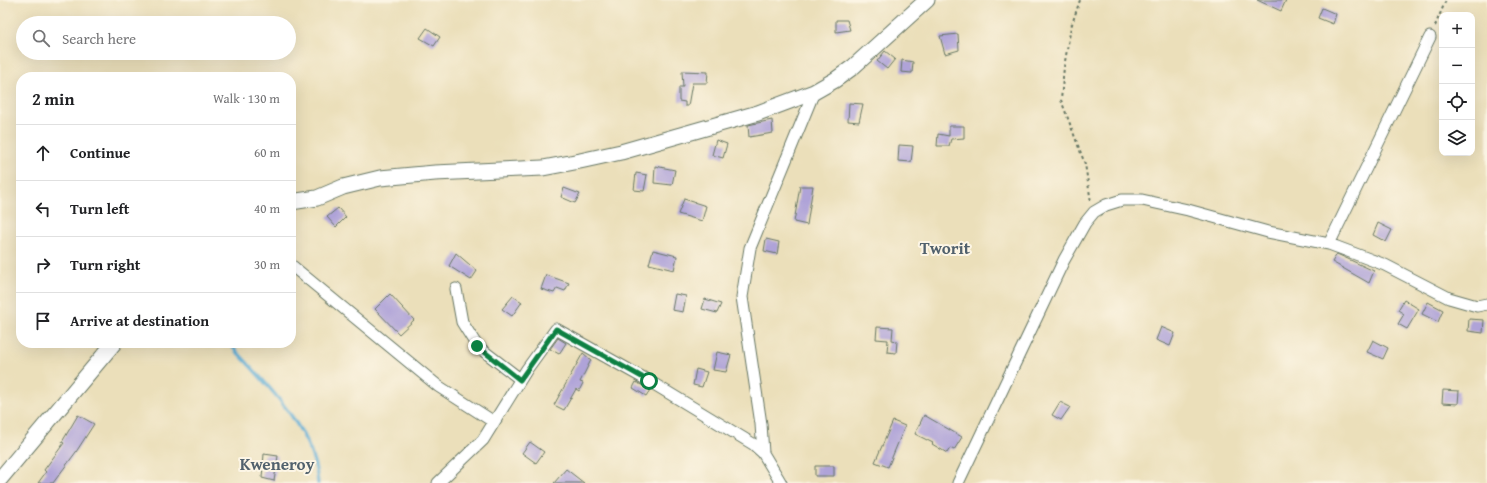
<!DOCTYPE html>
<html lang="en">
<head>
<meta charset="utf-8">
<style>
	body { margin:0; font-family:"Gentium Book Plus",serif; background:#f2f2f2; color:#202124 }
	.controls { position:absolute; right:12px; top:12px; display:grid; overflow:hidden; border-radius:8px; box-shadow:0 4px 16px #0002 }
	.controls button { width:36px; height:36px; display:grid; place-items:center; padding:0; border:0; border-bottom:1px solid #e0e0e0; background:#fff; color:#202124; font:20px sans-serif }
	.stop { position:absolute; width:12px; height:12px; margin:-9px; border:3px solid #0b8043; border-radius:50%; background:#fff }
	.stop.end { background:#0b8043; border-color:#fff; box-shadow:0 1px 4px #0008 }
	.list { margin:0; padding:0; list-style:none }
	h2 { display:flex; justify-content:space-between; align-items:center; height:52px; margin:0; padding:0 16px; font-size:17px }
	h2 small { font-size:13px; font-weight:400; color:#757577 }
	.list li { display:grid; grid-template-columns:26px 1fr auto; gap:12px; align-items:center; box-sizing:border-box; height:56px; padding:0 16px; border-top:1px solid #e0e0e0 }
	.list b { display:block; font-size:15px; white-space:nowrap }
	.list em { font-size:13px; font-style:normal; color:#757577 }
	.icon { flex:none; width:22px; height:22px; fill:none; stroke:currentColor; stroke-width:2; stroke-linecap:round; stroke-linejoin:round }
	.map { position:relative; flex:none; width:1487px; height:483px; overflow:hidden }
	.search { position:absolute; background:#fff; box-shadow:0 4px 16px #0002; left:16px; top:16px; width:280px; height:44px; display:flex; align-items:center; gap:10px; box-sizing:border-box; padding:0 14px; border-radius:22px; color:#757577; font-size:15px }
	.panel { position:absolute; background:#fff; box-shadow:0 4px 16px #0002; left:16px; top:72px; width:280px; height:276px; border-radius:16px }
	.map>svg:first-child { display:block }
	.lines { fill:none; stroke-linecap:round; stroke-linejoin:round }
	.stream { stroke:#59abd4; stroke-width:3.5 }
	.building { fill:#afa3d8 }
	.street-casing { stroke:#667663; stroke-width:13 }
	.secondary-casing { stroke:#667663; stroke-width:17 }
	.path { stroke:#667663; stroke-width:2; stroke-dasharray:3 3; stroke-linecap:butt }
	.street { stroke:#fff; stroke-width:11 }
	.secondary { stroke:#fff; stroke-width:15 }
	.route { stroke:#0b8043; stroke-width:5 }
	.labels { text-anchor:middle; stroke-width:4; stroke-linejoin:round; paint-order:stroke }
	.quarter-label { font-size:17px; font-weight:bold; fill:#51616d; stroke:#fcf5e5 }
</style>
</head>
<body>
<div class="map">
<svg width="1487" height="483" viewBox="0 0 1487 483">
	<rect width="100%" height="100%" fill="#fcf5e5"/>
	<filter id="ink" filterUnits="userSpaceOnUse"><feTurbulence type="fractalNoise" baseFrequency=".025" numOctaves="2"/><feDisplacementMap in="SourceGraphic" scale="8" xChannelSelector="R" yChannelSelector="G"/><feConvolveMatrix kernelMatrix="1 2 1 2 8 2 1 2 1" color-interpolation-filters="sRGB"/></filter>
	<filter id="wash" filterUnits="userSpaceOnUse"><feTurbulence type="fractalNoise" baseFrequency=".012" numOctaves="4" result="noise"/><feDisplacementMap in="SourceGraphic" scale="16" xChannelSelector="R" yChannelSelector="G"/><feGaussianBlur stdDeviation="0.9" result="paint"/><feColorMatrix in="noise" values="0 0 0 0 0 0 0 0 0 0 0 0 0 0 0 0 0 1.4 0 .05"/><feComposite in="paint" operator="in"/></filter>
	<g filter="url(#wash)">
		<rect width="100%" height="100%" fill="#ebdfba"/>
		<g class="lines">
			<!-- stream -->
			<path class="stream" d="M 229,343 C 265,383 313,427 318,483"/>
		</g>
		<g id="blocks">
			<!-- building -->
			<path class="building" d="M 1257,0 L 1286,0 L 1281,11 Z
				M 1322,8 L 1336,14 L 1333,24 L 1318,18 Z
				M 836,20 L 847,20 L 850,30 L 836,32 Z
				M 427,28 L 440,37 L 434,46 L 420,38 Z
				M 958,34 L 959,50 L 945,54 L 940,36 Z
				M 885,51 L 895,59 L 887,69 L 877,61 Z
				M 902,60 L 913,62 L 912,73 L 901,72 Z
				M 682,71 L 708,72 L 707,83 L 692,83 L 688,106 L 685,106 L 685,102 L 679,101 L 679,87 L 683,87 Z
				M 849,103 L 863,104 L 859,122 L 848,121 Z
				M 772,120 L 773,133 L 749,137 L 748,125 Z
				M 949,126 L 964,126 L 964,138 L 951,139 L 949,146 L 937,146 L 938,134 L 949,136 Z
				M 716,140 L 727,144 L 723,158 L 712,155 Z
				M 899,145 L 913,146 L 911,162 L 898,161 Z
				M 655,166 L 675,170 L 672,185 L 654,183 Z
				M 636,173 L 647,175 L 644,191 L 634,190 Z
				M 800,186 L 813,186 L 807,225 L 794,222 Z
				M 564,188 L 580,194 L 575,203 L 561,197 Z
				M 684,199 L 706,206 L 702,221 L 678,214 Z
				M 338,208 L 346,217 L 336,227 L 327,217 Z
				M 1378,223 L 1392,230 L 1386,242 L 1373,235 Z
				M 766,239 L 779,242 L 777,254 L 764,251 Z
				M 653,250 L 677,256 L 674,270 L 649,264 Z
				M 456,253 L 477,271 L 471,280 L 449,266 Z
				M 1337,254 L 1374,271 L 1369,283 L 1332,262 Z
				M 546,275 L 569,283 L 565,291 L 557,288 L 554,293 L 541,289 Z
				M 390,294 L 414,320 L 399,334 L 375,309 Z
				M 675,294 L 686,296 L 683,312 L 672,310 Z
				M 513,296 L 522,302 L 512,316 L 502,309 Z
				M 705,299 L 721,304 L 717,313 L 702,309 Z
				M 1404,300 L 1419,309 L 1407,329 L 1398,324 L 1404,314 L 1398,310 Z
				M 1428,302 L 1443,310 L 1438,322 L 1422,314 Z
				M 1469,319 L 1484,320 L 1483,333 L 1468,331 Z
				M 877,327 L 893,328 L 892,340 L 897,341 L 896,353 L 887,352 L 888,340 L 876,339 Z
				M 1161,327 L 1175,333 L 1170,346 L 1156,340 Z
				M 558,338 L 566,343 L 559,354 L 550,349 Z
				M 1373,340 L 1388,348 L 1383,359 L 1367,352 Z
				M 717,352 L 731,355 L 726,372 L 713,370 Z
				M 583,353 L 591,360 L 580,382 L 583,383 L 579,391 L 576,389 L 564,410 L 554,405 Z
				M 696,369 L 707,372 L 702,387 L 693,385 Z
				M 636,382 L 650,390 L 646,396 L 633,388 Z
				M 1443,390 L 1459,391 L 1458,404 L 1442,403 Z
				M 1060,402 L 1070,407 L 1061,420 L 1052,415 Z
				M 78,415 L 94,424 L 76,452 L 53,483 L 38,483 L 46,472 L 44,470 L 64,443 L 62,442 Z
				M 924,415 L 962,437 L 954,450 L 950,448 L 947,453 L 932,444 L 933,443 L 915,434 Z
				M 893,421 L 905,426 L 888,467 L 875,462 Z
				M 530,442 L 544,452 L 536,463 L 522,453 Z
				M 264,454 L 278,456 L 274,481 L 262,478 Z
				M 815,466 L 834,466 L 834,476 L 815,476 Z
				M 566,469 L 584,483 L 554,483 Z"/>
		</g>
	</g>
	<g filter="url(#ink)">
		<use href="#blocks" fill-opacity="0" stroke="#667663" stroke-width="1"/>
		<g class="lines">
			<!-- street casing -->
			<g class="street-casing">
				<path id="street" d="M 1329,244 L 1430,37
					M 291,265 L 438,386 L 494,422
					M 456,289 L 462,322 L 477,346 L 520,379
					M 438,483 L 483,440 L 527,369 L 556,329 L 649,381 L 753,444 L 763,453
					M 781,483 L 763,453 L 761,424 L 742,297 L 750,248 L 814,92
					M 958,483 L 1064,260 L 1085,223 L 1094,212 L 1106,205 L 1122,200 L 1142,200 L 1188,210 L 1268,232 L 1329,244 L 1385,265 L 1449,298 L 1477,306 L 1487,304"/>
			</g>
			<!-- secondary casing -->
			<g class="secondary-casing">
				<path id="secondary" d="M 291,202 L 317,198 L 343,187 L 380,178 L 435,173 L 543,168 L 580,161 L 621,152 L 758,113 L 814,92 L 835,80 L 853,67 L 927,0
					M 0,479 L 114,343"/>
			</g>
			<!-- path -->
			<path class="path" d="M 1080,0 L 1071,27 L 1064,67 L 1061,100 L 1085,164 L 1091,202
				M 1435,26 L 1446,0"/>
			<!-- street -->
			<use href="#street" class="street"/>
			<!-- secondary -->
			<use href="#secondary" class="secondary"/>
		</g>
	</g>
	<g class="lines" filter="url(#ink)">
		<!-- route -->
		<path class="route" d="M 477,346 L 520,380 L 556,329 L 649,381"/>
	</g>
	<g class="labels">
		<!-- quarter labels -->
		<g class="quarter-label">
			<text x="945" y="254">Tworit</text>
			<text x="277" y="470">Kweneroy</text>
		</g>
	</g>
</svg>
<div class="controls">
<button>+</button>
<button>−</button>
<button><svg class="icon" aria-label="locate" viewBox="0 0 24 24"><circle cx="12" cy="12" r="6"/><path d="M12 2v4M12 18v4M2 12h4M18 12h4"/></svg></button>
<button><svg class="icon" aria-label="layers" viewBox="0 0 24 24"><path d="M12 4l9 5-9 5-9-5zM3 14l9 5 9-5"/></svg></button>
</div>
<div class="stop" style="left:649px;top:381px"></div>
<div class="stop end" style="left:477px;top:346px"></div>
<div class="search"><svg class="icon" aria-label="search" viewBox="0 0 24 24"><circle cx="10" cy="10" r="6"/><path d="M15 15l6 6"/></svg>Search here</div>
<section class="panel">
<h2>2 min<small>Walk · 130 m</small></h2>
<ul class="list">
<li><svg class="icon" aria-label="ahead" viewBox="0 0 24 24"><path d="M12 20V5M6 11l6-6 6 6"/></svg><div><b>Continue</b></div><em>60 m</em></li>
<li><svg class="icon" aria-label="left" viewBox="0 0 24 24"><path d="M17 20v-9H6M10 6l-5 5 5 5"/></svg><div><b>Turn left</b></div><em>40 m</em></li>
<li><svg class="icon" aria-label="right" viewBox="0 0 24 24"><path d="M7 20v-9h11M14 6l5 5-5 5"/></svg><div><b>Turn right</b></div><em>30 m</em></li>
<li><svg class="icon" aria-label="arrive" viewBox="0 0 24 24"><path d="M6 21V4h12l-3 4 3 4H6"/></svg><div><b>Arrive at destination</b></div></li>
</ul>
</section>
</div>
</body>
</html>
